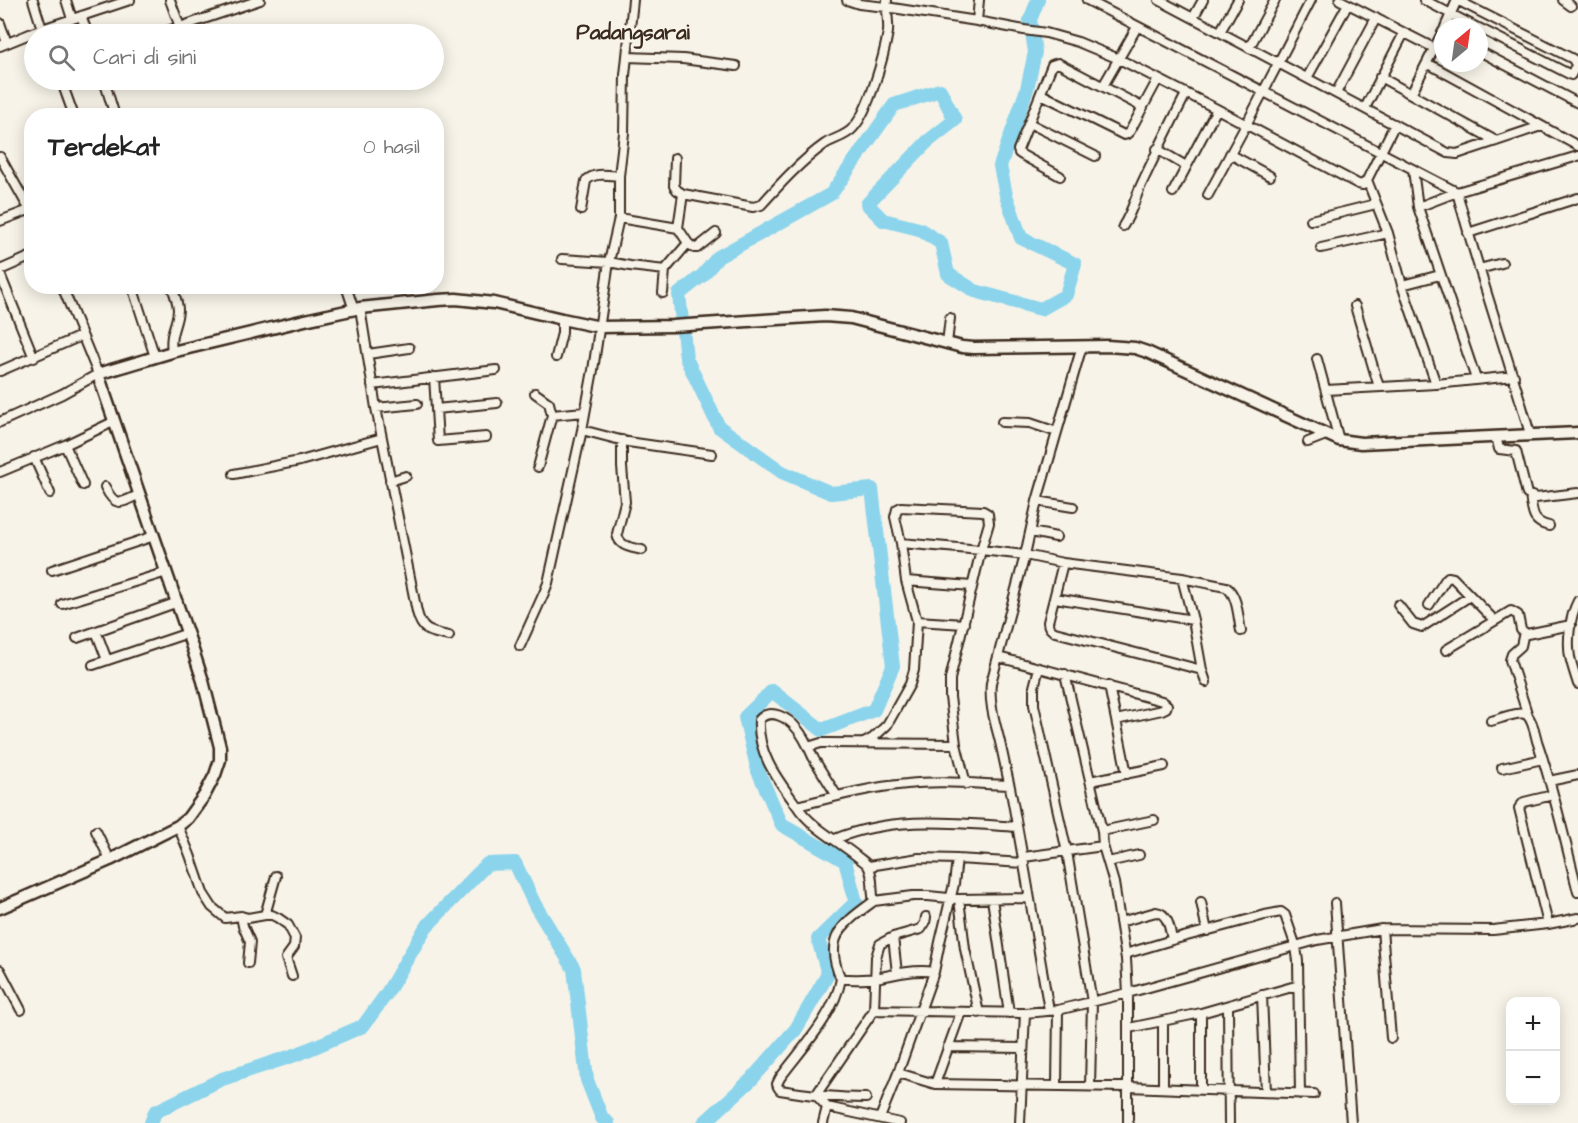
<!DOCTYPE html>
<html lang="id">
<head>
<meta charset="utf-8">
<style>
	body { margin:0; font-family:"Architects Daughter",sans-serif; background:#f2f2f2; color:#222 }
	.controls { position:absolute; right:18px; bottom:18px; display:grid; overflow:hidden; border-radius:12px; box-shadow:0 3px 15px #0003 }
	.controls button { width:54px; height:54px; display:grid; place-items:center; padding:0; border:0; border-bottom:2px solid #e0e0e0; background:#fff; color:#222; font:30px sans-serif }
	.compass { position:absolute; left:1434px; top:18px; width:54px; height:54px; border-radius:50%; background:#fff; box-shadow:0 3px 15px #0003; rotate:29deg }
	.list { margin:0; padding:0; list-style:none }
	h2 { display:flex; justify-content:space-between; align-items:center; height:78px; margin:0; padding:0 24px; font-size:26px }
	h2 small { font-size:20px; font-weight:400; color:#767676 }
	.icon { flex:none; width:33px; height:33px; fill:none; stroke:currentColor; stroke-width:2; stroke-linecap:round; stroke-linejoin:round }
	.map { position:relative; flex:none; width:1578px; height:1123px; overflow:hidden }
	.search { position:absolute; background:#fff; box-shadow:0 3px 15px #0003; left:24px; top:24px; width:420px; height:66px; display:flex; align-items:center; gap:15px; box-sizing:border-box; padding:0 21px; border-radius:33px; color:#767676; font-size:22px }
	.panel { position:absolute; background:#fff; box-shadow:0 3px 15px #0003; left:24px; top:108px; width:420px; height:186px; border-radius:24px }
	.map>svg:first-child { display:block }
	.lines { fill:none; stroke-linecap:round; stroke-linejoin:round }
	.river { stroke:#8bd4ec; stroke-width:14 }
	.street-casing { stroke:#3b2a1e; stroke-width:12 }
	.secondary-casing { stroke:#3b2a1e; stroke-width:15 }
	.street { stroke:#f7f3e8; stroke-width:8 }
	.secondary { stroke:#f7f3e8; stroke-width:10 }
	.labels { text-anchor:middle; stroke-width:6; stroke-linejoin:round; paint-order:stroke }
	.quarter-label { font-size:21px; font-weight:bold; fill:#3b2a1e; stroke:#f7f3e8 }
</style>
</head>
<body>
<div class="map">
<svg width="1578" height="1123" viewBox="0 0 1578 1123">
	<rect width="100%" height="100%" fill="#f7f3e8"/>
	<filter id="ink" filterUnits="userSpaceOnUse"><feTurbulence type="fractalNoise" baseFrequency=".0167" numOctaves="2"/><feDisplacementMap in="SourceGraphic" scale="12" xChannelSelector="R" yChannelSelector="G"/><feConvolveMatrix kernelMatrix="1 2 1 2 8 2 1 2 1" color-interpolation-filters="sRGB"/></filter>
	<g filter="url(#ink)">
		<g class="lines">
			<!-- river -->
			<path class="river" d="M 151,1123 L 155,1112 L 222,1079 L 298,1054 L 363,1026 L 387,993 L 426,927 L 487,864 L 515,863 L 535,905 L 574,969 L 587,1080 L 602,1118 L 608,1123
				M 704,1123 L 751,1080 L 796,1029 L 828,974 L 818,939 L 856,902 L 845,861 L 782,825 L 758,771 L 745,717 L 772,691 L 822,730 L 874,710 L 893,666 L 872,489 L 831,493 L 782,472 L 719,427 L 686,358 L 679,294 L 703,275 L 718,257 L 831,194 L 894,105 L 940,90 L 955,120 L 927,142 L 867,204 L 883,220 L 919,229 L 941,243 L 948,274 L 975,291 L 1041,309 L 1066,295 L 1075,264 L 1021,238 L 1006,195 L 1000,166 L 1027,89 L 1035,52 L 1030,20 L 1038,0"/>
			<!-- street casing -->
			<g class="street-casing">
				<path id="street" d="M 66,0 L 72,19
					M 847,0 L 859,4 L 886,7 L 977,21 L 1024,30 L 1046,33 L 1078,42 L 1119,59 L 1217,109 L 1358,184 L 1363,185 L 1367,180 L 1388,233 L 1321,248
					M 1087,0 L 1457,192 L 1578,156
					M 1159,0 L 1448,153 L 1457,154 L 1541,126
					M 1340,0 L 1434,48
					M 1424,0 L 1476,27
					M 1457,0 L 1573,59 L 1576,65 L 1571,75 L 1479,28
					M 1563,0 L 1571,6
					M 81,16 L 88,34
					M 1193,18 L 1203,0
					M 977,21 L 979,0
					M 0,23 L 7,43
					M 180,27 L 260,0
					M 1445,27 L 1457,0
					M 1220,32 L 1238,0
					M 45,34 L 42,29 L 130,0
					M 157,34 L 180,27 L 170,0
					M 0,46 L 42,29 L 33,0
					M 1249,48 L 1275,0
					M 1479,51 L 1578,103
					M 627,57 L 683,59 L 736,66
					M 1427,63 L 1578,146
					M 1380,77 L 1496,141
					M 1307,78 L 1348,4
					M 61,80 L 74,116
					M 104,80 L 115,116
					M 1103,86 L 1137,27
					M 1336,93 L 1376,18
					M 1041,94 L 1124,135 L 1127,134 L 1130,131 L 1158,79
					M 1411,94 L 1443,31
					M 1365,108 L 1404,33
					M 1029,123 L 1095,156
					M 1157,149 L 1186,166
					M 1230,154 L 1270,176
					M 0,157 L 32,214
					M 675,158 L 674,186 L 677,190 L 683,194
					M 1413,170 L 1418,207
					M 1060,176 L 1022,155 L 1019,153 L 1018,150 L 1052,65 L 1058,63 L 1142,107
					M 1367,180 L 1395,124
					M 1173,192 L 1217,109
					M 1208,195 L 1246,125 L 1311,0
					M 581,210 L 586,181 C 593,172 608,175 619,176
					M 619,218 L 678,228 L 688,243 L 694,248 L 697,248 L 716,233
					M 1311,220 L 1376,204
					M 0,221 L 29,210
					M 1123,226 C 1132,212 1135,198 1142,183 C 1156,153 1171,123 1186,94
					M 678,228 L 683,194 L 753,207 L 761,205 C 781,183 801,161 825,144 C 834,138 845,137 853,128 C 869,111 884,56 888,32 C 889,21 886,11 887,0
					M 1388,233 L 1402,285 L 1436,384 L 1514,376
					M 1468,233 L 1578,198
					M 562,259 L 609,262 L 630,266 L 665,270
					M 1479,269 L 1502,263
					M 0,270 L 32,256
					M 0,274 L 34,358
					M 1402,285 L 1440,275
					M 132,286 L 155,357
					M 172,286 C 174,294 178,302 178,310 C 177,326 169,332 172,352
					M 346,286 L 354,310
					M 663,293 L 665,270 L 688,243
					M 1355,306 L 1379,387
					M 360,308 L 376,408 L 417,612 C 422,632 430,632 449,636
					M 947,343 L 950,318
					M 1082,346 L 1037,501 L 1025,555 L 1063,563 L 1182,578 L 1226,587 C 1238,595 1238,618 1241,631
					M 368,354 L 409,348
					M 556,357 L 562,333 L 562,319
					M 1317,359 L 1339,440
					M 0,371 L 81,336
					M 434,377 L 438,441 L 486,437
					M 1476,379 L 1418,207 L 1457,192 C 1479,274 1507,353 1530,434
					M 372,385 L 496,370
					M 1326,390 L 1436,384
					M 535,393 L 549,403 L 552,415
					M 376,408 L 417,404
					M 436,409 L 497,403
					M 0,422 L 62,394 L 98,374 L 62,286
					M 1002,422 L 1030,423 L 1057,432
					M 582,430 L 628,442 L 712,454
					M 1496,436 L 1499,449 L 1516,451 L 1527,494 L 1536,498 L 1578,493
					M 622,440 L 622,467 L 625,502 L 617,534 C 619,547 631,547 642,550
					M 1308,442 L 1326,435
					M 65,445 L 83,485
					M 34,457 L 50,493
					M 538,467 L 552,415 L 584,412
					M 0,472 L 65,445 L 113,422
					M 234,474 L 300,461 L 382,438
					M 390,481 L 406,476
					M 105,487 C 115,508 121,503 138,495
					M 1530,496 C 1533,512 1531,522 1549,526
					M 1037,501 L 1073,507
					M 1031,532 L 1056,537
					M 1063,563 L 1048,622 C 1048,628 1051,630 1055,632 L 1202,670 L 1193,620 L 1182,578
					M 52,570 L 154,536
					M 906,581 L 972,586
					M 1055,598 L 1193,620
					M 1578,601 C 1570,616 1567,640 1570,657 C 1572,666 1575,675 1578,684
					M 62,604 L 167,572
					M 1398,605 L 1413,624 L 1422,627 L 1470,596
					M 1429,605 L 1446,579 L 1448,577 L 1453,578 L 1494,620
					M 917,621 L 964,624
					M 96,631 L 107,660
					M 1524,632 L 1521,646 L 1512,654 L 1510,660 L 1528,716
					M 77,638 L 178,602
					M 520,646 L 544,593 L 548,583 L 582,430 L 593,370 L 609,262 L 619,218 L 619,176 L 624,133 L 625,75 L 633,0
					M 1446,650 L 1511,611 L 1518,615 L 1521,630 L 1527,634 L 1571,625
					M 998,657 L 1162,701 L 1167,705 L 1166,708 L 1162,710 L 1116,720
					M 93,665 L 188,633
					M 1039,668 L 1034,687 L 1034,705 L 1067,852 L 1092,1002 L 1090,1086
					M 1202,670 L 1206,682
					M 1065,674 L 1102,831 L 1103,846
					M 1109,686 L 1127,774
					M 1491,721 C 1500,719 1520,710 1527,715 C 1533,721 1535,733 1537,741 C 1554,790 1565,841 1578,892
					M 864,743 L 873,738 L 887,725 L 910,684 L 914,670 L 917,621 L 906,581 L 901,543 L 981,550 L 1025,555 L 991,683 C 989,702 994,719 999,738 C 1003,754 1006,771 1010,787 C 1024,861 1036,936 1049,1010
					M 956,744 L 966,784
					M 808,747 L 821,743 L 829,743 L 956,744 L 950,697 L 950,679 L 981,550 L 989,523 L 988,514 L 983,511 L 901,507 L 897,509 L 895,517 L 901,543
					M 1502,768 L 1543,759
					M 1090,781 L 1164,766
					M 1549,781 L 1578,775
					M 1009,785 C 975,784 941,780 907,784 C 870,787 833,797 797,806 C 811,828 839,841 859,858 C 863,861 868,864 869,868 C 874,878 871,890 874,901 L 913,896 L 928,896 L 959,899 L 1029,898
					M 797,806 C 778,780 757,754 759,720 C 770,707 789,718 798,730 C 805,738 809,749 814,759 C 821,771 829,783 837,796
					M 178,826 L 190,855 L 203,893 L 212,907 L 225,918 L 241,916 L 248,918 L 265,915 L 272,915 L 278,918 L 288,925 L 295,938 L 294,947 L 286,958 L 292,976
					M 96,831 L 110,860
					M 1102,831 L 1154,820
					M 835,839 C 894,815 955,823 1017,827
					M 1024,857 L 1103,846 L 1114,883 L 1126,959 L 1128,993 L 1128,1123
					M 957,859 L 954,884 L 940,942 L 934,972 L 898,1073 L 935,1084 L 1128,1087 L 1314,1094
					M 1108,862 L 1139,855
					M 869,866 L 919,858 L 957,859 L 1024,863
					M 959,899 L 965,949 L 979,1013
					M 992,899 L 1009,1013
					M 874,901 C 843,924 822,937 841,979 C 852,979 864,980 876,978 C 894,974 915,969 934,972
					M 1201,902 L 1207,931
					M 1335,903 L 1351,1123
					M 265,915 L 276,876
					M 241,916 L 243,926 L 250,942 L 248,963
					M 1120,922 L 1156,912 C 1168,913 1170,929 1172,940 L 1125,954
					M 1548,924 L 1519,808 L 1524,802 L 1553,795
					M 1382,929 L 1391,1038
					M 893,937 L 897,973
					M 1172,940 L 1265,915 L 1281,912 L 1285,915 L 1296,947 L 1298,961 L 1300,1094
					M 0,970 L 21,1010
					M 841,979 C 834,1016 802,1048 780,1078 L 777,1084 L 778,1087 L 780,1090 C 809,1095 837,1098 866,1098
					M 1262,995 L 1266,1092
					M 1228,1006 L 1229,1123
					M 874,1010 L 1025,1013 L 1058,1010 L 1128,993 L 1317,940 L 1382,929 L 1493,930 L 1548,924 L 1578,918
					M 1163,1022 L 1163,1088
					M 1129,1028 L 1201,1013 L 1299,985
					M 948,1047 L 1023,1048
					M 935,1084 L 961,1012
					M 1057,1085 L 1058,1010
					M 1201,1089 L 1201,1013
					M 827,1107 L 816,1095 L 874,1010 L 876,957 L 880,944 L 893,937 L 921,929 L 925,923 L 926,917
					M 880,1118 L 898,1073
					M 823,1123 L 827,1107 L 900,1123
					M 1020,1123 L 1025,1013"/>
			</g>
			<!-- secondary casing -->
			<g class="secondary-casing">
				<path id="secondary" d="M 0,908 L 110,860 L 178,826 L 188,818 L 204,796 L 215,775 L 220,760 L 220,747 L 203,681 L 190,641 L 98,374 L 172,352 L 305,320 L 360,308 L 438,300 L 456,299 L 494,303 L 562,319 L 600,327 L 673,326 L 825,316 L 851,318 L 962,347 L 974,348 L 1107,346 L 1135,348 L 1147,352 L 1339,440 L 1361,443 L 1578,433"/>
			</g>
			<!-- street -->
			<use href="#street" class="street"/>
			<!-- secondary -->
			<use href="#secondary" class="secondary"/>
		</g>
	</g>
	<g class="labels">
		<!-- quarter labels -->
		<g class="quarter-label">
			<text x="633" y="39">Padangsarai</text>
		</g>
	</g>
</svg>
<div class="controls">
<button>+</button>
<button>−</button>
</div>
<svg class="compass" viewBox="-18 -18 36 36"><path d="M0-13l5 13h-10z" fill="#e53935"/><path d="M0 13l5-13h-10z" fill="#767676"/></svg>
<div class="search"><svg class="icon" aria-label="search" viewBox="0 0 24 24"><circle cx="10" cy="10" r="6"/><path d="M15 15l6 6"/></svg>Cari di sini</div>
<section class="panel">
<h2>Terdekat<small>0 hasil</small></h2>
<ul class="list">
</ul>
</section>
</div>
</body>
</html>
